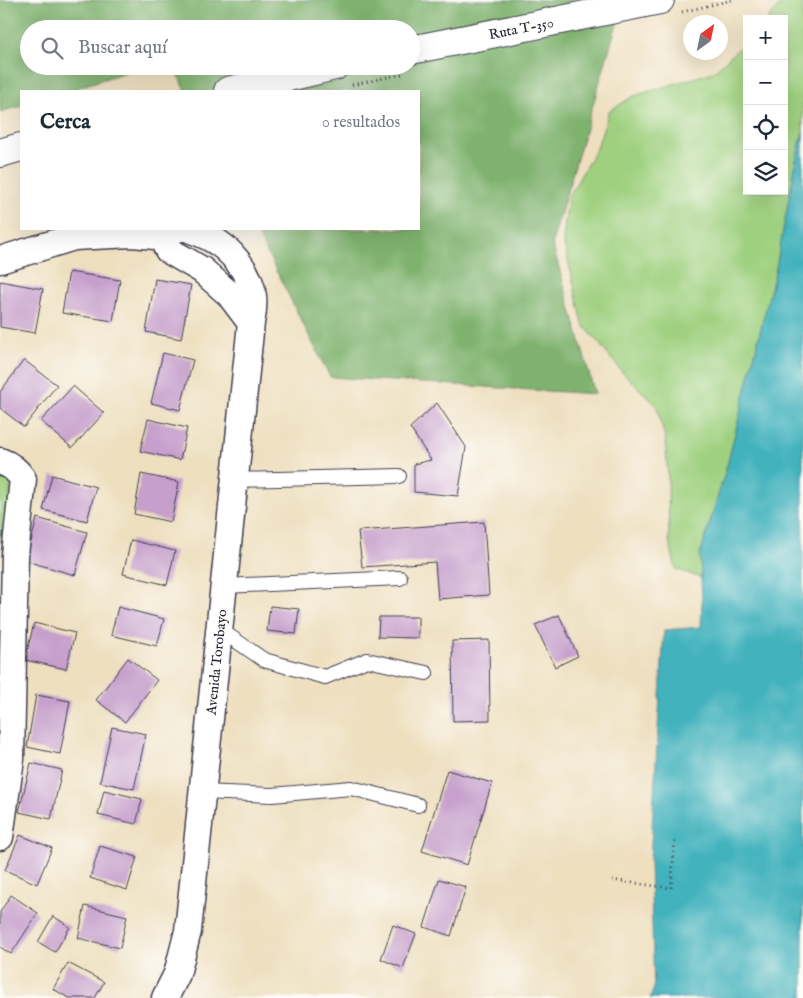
<!DOCTYPE html>
<html lang="es">
<head>
<meta charset="utf-8">
<style>
	body { margin:0; font-family:"IM FELL English",serif; background:#f2f2f3; color:#1f2937 }
	.controls { position:absolute; right:15px; top:15px; display:grid; overflow:hidden; border-radius:0px; box-shadow:0 5px 20px #0002 }
	.controls button { width:45px; height:45px; display:grid; place-items:center; padding:0; border:0; border-bottom:1px solid #e0e1e3; background:#fff; color:#1f2937; font:25px sans-serif }
	.compass { position:absolute; left:683px; top:15px; width:45px; height:45px; border-radius:50%; background:#fff; box-shadow:0 5px 20px #0002; rotate:33deg }
	.list { margin:0; padding:0; list-style:none }
	h2 { display:flex; justify-content:space-between; align-items:center; height:65px; margin:0; padding:0 20px; font-size:21px }
	h2 small { font-size:16px; font-weight:400; color:#747a83 }
	.icon { flex:none; width:28px; height:28px; fill:none; stroke:currentColor; stroke-width:2; stroke-linecap:round; stroke-linejoin:round }
	.map { position:relative; flex:none; width:803px; height:998px; overflow:hidden }
	.search { position:absolute; background:#fff; box-shadow:0 5px 20px #0002; left:20px; top:20px; width:400px; height:55px; display:flex; align-items:center; gap:12px; box-sizing:border-box; padding:0 18px; border-radius:28px; color:#747a83; font-size:19px }
	.panel { position:absolute; background:#fff; box-shadow:0 5px 20px #0002; left:20px; top:90px; width:400px; height:140px; border-radius:0px }
	.map>svg:first-child { display:block }
	.green { fill:#9fd07f; stroke:#60795d }
	.forest { fill:#7fb26e; stroke:#506a54 }
	.water { fill:#43b2bd; stroke:#326a7c }
	.building { fill:#c69fcc }
	.lines { fill:none; stroke-linecap:round; stroke-linejoin:round }
	.lane-casing { stroke:#413e4f; stroke-width:16 }
	.street-casing { stroke:#413e4f; stroke-width:29 }
	.primary-casing { stroke:#413e4f; stroke-width:30 }
	.path { stroke:#413e4f; stroke-width:3; stroke-dasharray:1 4; stroke-linecap:butt }
	.lane { stroke:#fff; stroke-width:14 }
	.street { stroke:#fff; stroke-width:26 }
	.primary { stroke:#fff; stroke-width:28 }
	.labels { text-anchor:middle; stroke-width:4; stroke-linejoin:round; paint-order:stroke }
	.street-label { font-size:14px; fill:#22223b; stroke:#fdfcf7 }
</style>
</head>
<body>
<div class="map">
<svg width="803" height="998" viewBox="0 0 803 998">
	<rect width="100%" height="100%" fill="#fdfcf7"/>
	<filter id="ink" filterUnits="userSpaceOnUse"><feTurbulence type="fractalNoise" baseFrequency=".02" numOctaves="2"/><feDisplacementMap in="SourceGraphic" scale="10" xChannelSelector="R" yChannelSelector="G"/><feConvolveMatrix kernelMatrix="1 2 1 2 8 2 1 2 1" color-interpolation-filters="sRGB"/></filter>
	<filter id="wash" filterUnits="userSpaceOnUse"><feTurbulence type="fractalNoise" baseFrequency=".0096" numOctaves="4" result="noise"/><feDisplacementMap in="SourceGraphic" scale="20" xChannelSelector="R" yChannelSelector="G"/><feGaussianBlur stdDeviation="1.12" result="paint"/><feColorMatrix in="noise" values="0 0 0 0 0 0 0 0 0 0 0 0 0 0 0 0 0 1.4 0 .05"/><feComposite in="paint" operator="in"/></filter>
	<g filter="url(#wash)">
		<rect width="100%" height="100%" fill="#eedfbf"/>
		<!-- green -->
		<path class="green" d="M 784,0 L 803,0 L 803,132 L 797,156 L 776,268 L 727,466 L 700,555 L 701,578 L 676,569 L 669,540 L 668,477 L 665,437 L 656,405 L 623,373 L 583,324 L 563,239 L 568,198 L 597,147 L 609,111 L 634,96 L 713,72 L 747,41 L 747,191 L 784,191 L 784,19 L 768,19 Z
			M 0,470 L 12,478 L 5,535 L 0,538 Z"/>
		<!-- forest -->
		<path class="forest" d="M 0,0 L 624,0 L 552,243 L 595,394 L 330,377 L 255,229 L 419,229 L 419,91 L 186,91 L 173,66 L 411,66 L 411,29 L 29,29 L 29,66 L 144,66 L 67,91 L 21,91 L 21,106 L 0,112 Z"/>
		<!-- water -->
		<path class="water" d="M 803,132 L 803,998 L 650,998 L 654,988 L 650,861 L 664,630 L 701,627 L 702,602 L 700,555 L 727,466 L 776,268 L 797,156 Z"/>
		<g id="blocks">
			<!-- building -->
			<path class="building" d="M 69,272 L 120,280 L 113,321 L 62,313 Z
				M 155,279 L 191,285 L 181,339 L 146,332 Z
				M 0,281 L 43,289 L 35,333 L 0,327 Z
				M 163,353 L 193,360 L 180,410 L 151,403 Z
				M 24,360 L 57,385 L 24,427 L 0,408 L 0,392 Z
				M 73,386 L 104,413 L 72,448 L 41,421 Z
				M 437,403 L 466,447 L 458,496 L 414,492 L 414,464 L 431,460 L 410,428 Z
				M 148,419 L 187,428 L 180,460 L 140,451 Z
				M 141,474 L 179,482 L 171,522 L 134,514 Z
				M 52,475 L 96,487 L 87,521 L 43,510 Z
				M 37,518 L 87,532 L 75,575 L 26,561 Z
				M 484,522 L 489,595 L 438,599 L 435,562 L 362,567 L 358,531 Z
				M 131,540 L 175,551 L 167,585 L 123,574 Z
				M 270,606 L 299,609 L 296,634 L 267,631 Z
				M 118,607 L 164,619 L 157,646 L 111,635 Z
				M 559,615 L 578,656 L 555,667 L 535,625 Z
				M 379,617 L 418,617 L 418,638 L 378,637 Z
				M 34,623 L 75,633 L 66,669 L 25,660 Z
				M 489,640 L 490,720 L 453,721 L 452,641 Z
				M 128,658 L 157,680 L 125,722 L 96,700 Z
				M 36,695 L 70,701 L 60,754 L 27,747 Z
				M 112,727 L 146,734 L 134,789 L 100,782 Z
				M 31,763 L 62,770 L 51,819 L 19,812 Z
				M 447,770 L 492,783 L 467,865 L 422,851 Z
				M 104,790 L 142,799 L 136,824 L 98,815 Z
				M 20,835 L 52,848 L 37,884 L 5,870 Z
				M 100,846 L 137,857 L 127,890 L 90,878 Z
				M 439,879 L 466,887 L 451,936 L 424,927 Z
				M 11,895 L 38,913 L 11,954 L 0,947 L 0,912 Z
				M 85,906 L 127,916 L 120,948 L 78,938 Z
				M 53,916 L 70,927 L 55,952 L 38,942 Z
				M 393,925 L 416,934 L 403,968 L 381,959 Z
				M 68,963 L 104,982 L 95,998 L 69,998 L 53,989 Z"/>
		</g>
	</g>
	<g filter="url(#ink)">
		<use href="#blocks" fill-opacity="0" stroke="#413e4f" stroke-width="1"/>
		<g class="lines">
			<!-- lane casing -->
			<g class="lane-casing">
				<path id="lane" d="M 235,480 L 399,476
					M 224,586 L 400,578
					M 219,629 L 264,660 L 325,677 L 367,660 L 426,673
					M 202,792 L 272,795 L 351,788 L 418,805"/>
			</g>
			<!-- street casing -->
			<g class="street-casing">
				<path id="street" d="M 177,229 L 169,232 L 166,237 L 165,244 L 168,250 L 202,270 L 229,294 L 251,323 C 253,314 254,305 253,296 C 251,273 230,248 210,238 C 203,234 196,232 189,229
					M 0,260 L 74,237 L 132,234 L 166,237
					M 0,461 C 11,465 17,470 23,479 L 15,555 L 11,759 L 0,837
					M 165,998 L 177,974 L 188,931 L 251,323"/>
			</g>
			<!-- primary casing -->
			<g class="primary-casing">
				<path id="primary" d="M 411,50 L 660,0
					M 228,91 L 335,66
					M 0,153 L 21,147"/>
			</g>
			<!-- path -->
			<path class="path" d="M 682,12 L 732,0
				M 352,85 L 402,74
				M 612,880 L 671,888 L 675,839"/>
			<!-- lane -->
			<use href="#lane" class="lane"/>
			<!-- street -->
			<use href="#street" class="street"/>
			<!-- primary -->
			<use href="#primary" class="primary"/>
		</g>
	</g>
	<g class="labels">
		<!-- street labels -->
		<g class="street-label">
			<text transform="translate(521 28) rotate(-11)" y="5">Ruta T-350</text>
			<text transform="translate(216 662) rotate(-84)" y="5">Avenida Torobayo</text>
		</g>
	</g>
</svg>
<div class="controls">
<button>+</button>
<button>−</button>
<button><svg class="icon" aria-label="locate" viewBox="0 0 24 24"><circle cx="12" cy="12" r="6"/><path d="M12 2v4M12 18v4M2 12h4M18 12h4"/></svg></button>
<button><svg class="icon" aria-label="layers" viewBox="0 0 24 24"><path d="M12 4l9 5-9 5-9-5zM3 14l9 5 9-5"/></svg></button>
</div>
<svg class="compass" viewBox="-18 -18 36 36"><path d="M0-13l5 13h-10z" fill="#e53935"/><path d="M0 13l5-13h-10z" fill="#747a83"/></svg>
<div class="search"><svg class="icon" aria-label="search" viewBox="0 0 24 24"><circle cx="10" cy="10" r="6"/><path d="M15 15l6 6"/></svg>Buscar aquí</div>
<section class="panel">
<h2>Cerca<small>0 resultados</small></h2>
<ul class="list">
</ul>
</section>
</div>
</body>
</html>
